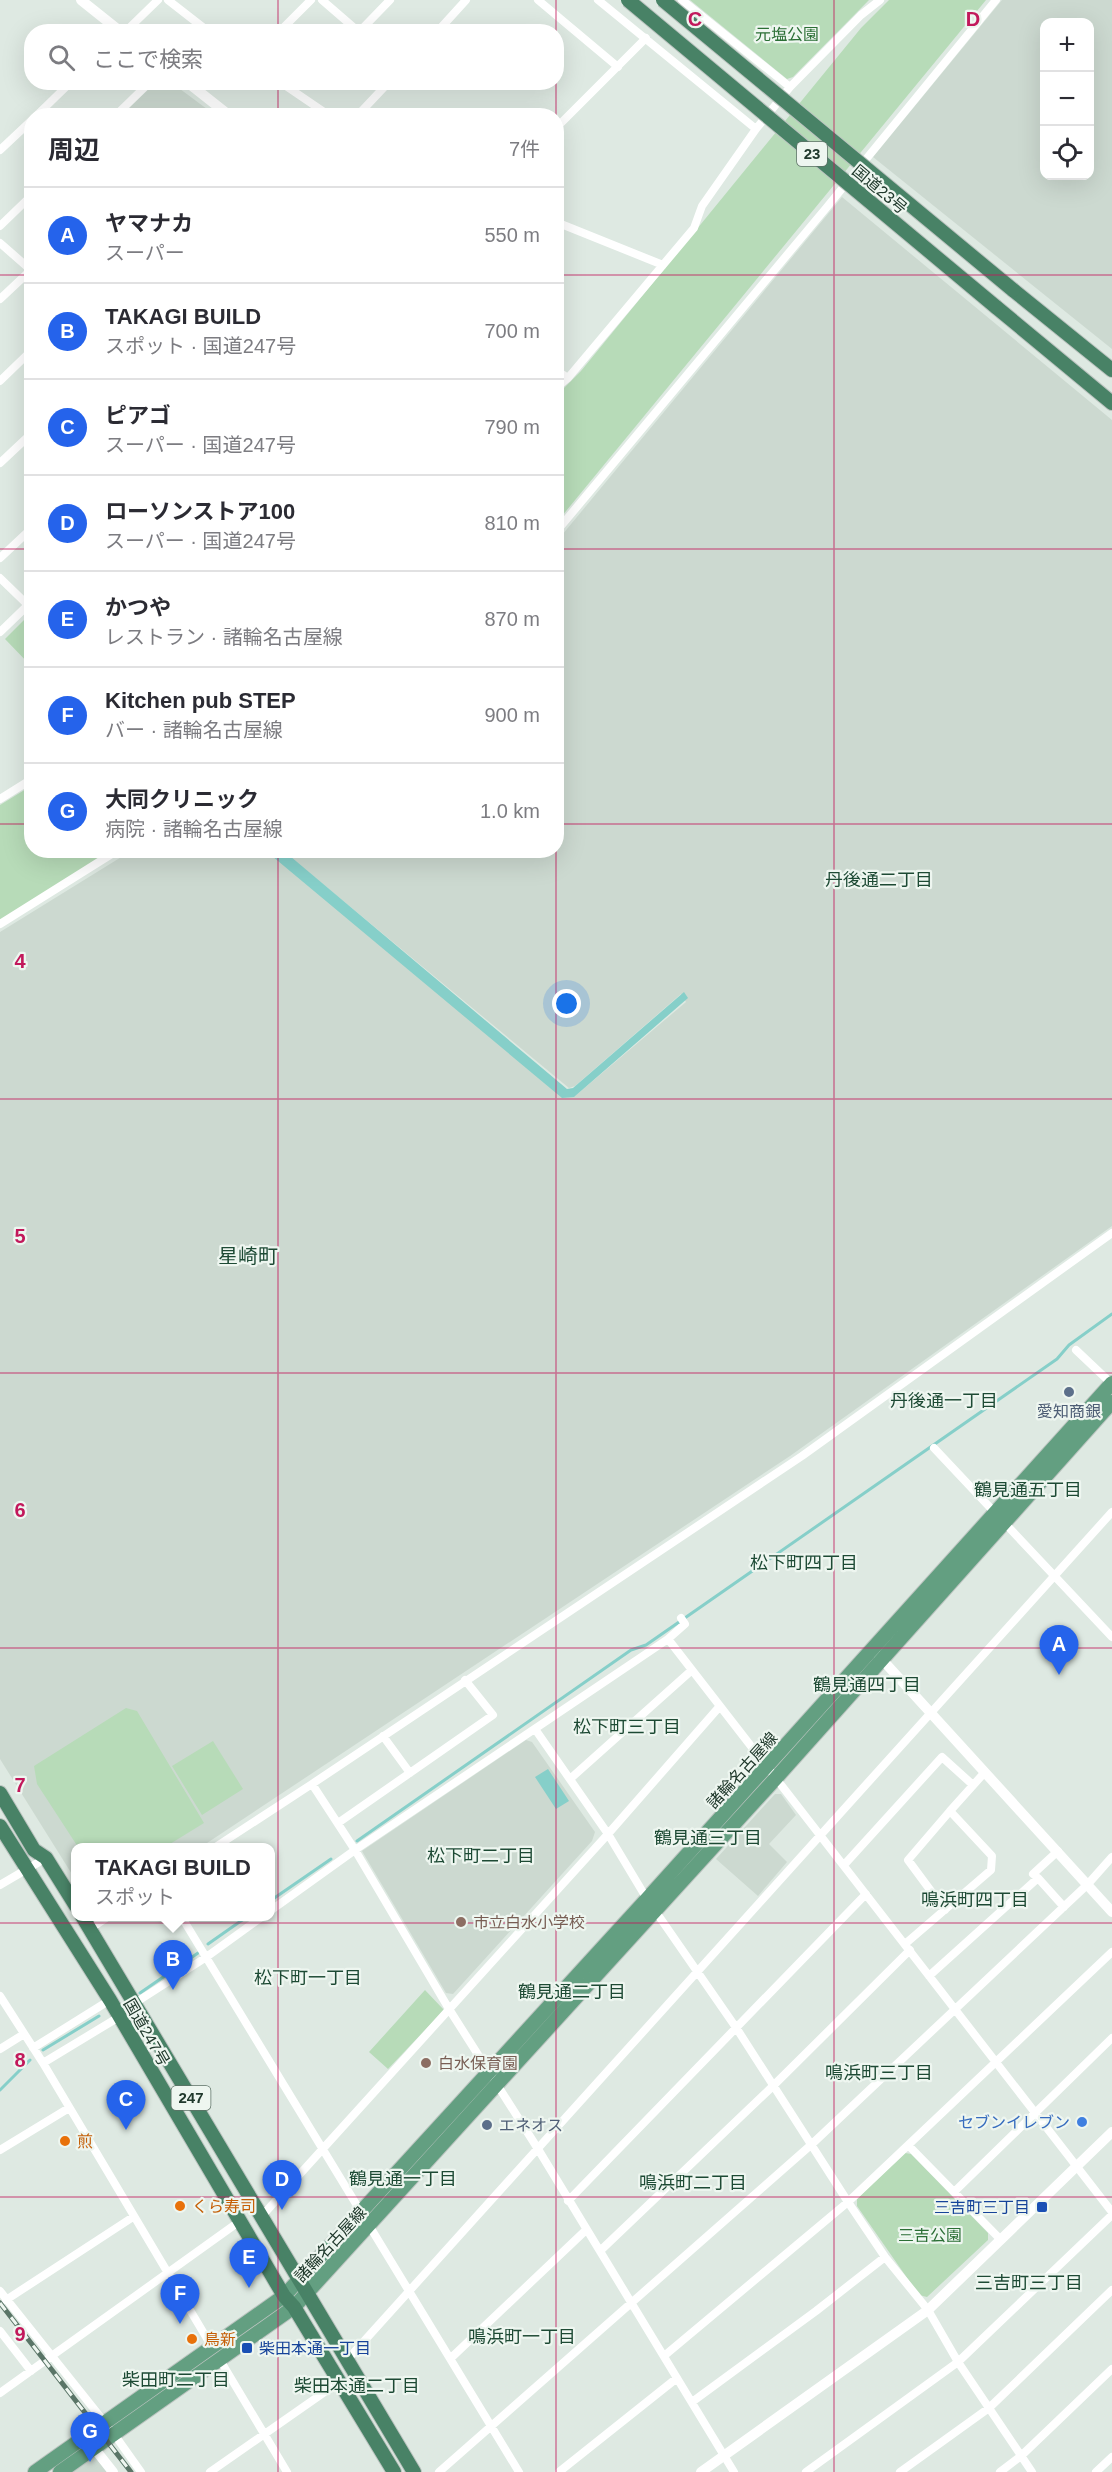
<!DOCTYPE html>
<html lang="ja">
<head>
<meta charset="utf-8">
<style>
	body { margin:0; font-family:Helvetica,"Noto Sans JP",sans-serif; background:#f2f2f3; color:#2b2b33 }
	.controls { position:absolute; right:18px; top:18px; display:grid; overflow:hidden; border-radius:12px; box-shadow:0 6px 24px #0002 }
	.controls button { width:54px; height:54px; display:grid; place-items:center; padding:0; border:0; border-bottom:2px solid #e1e1e2; background:#fff; color:#2b2b33; font:30px sans-serif }
	.you { position:absolute; left:567px; top:1004px; width:21px; height:21px; margin:-15px; border:4px solid #fff; border-radius:50%; background:#1a73e8; box-shadow:0 0 0 9px #1a73e833 }
	.badge { display:grid; place-items:center; width:39px; height:39px; border-radius:50%; background:#2563eb; color:#fff; font-size:20px; font-weight:700 }
	.pin { position:absolute; translate:-50% -50px; filter:drop-shadow(0 2px 3px #0008) }
	.pin::after { content:''; position:absolute; top:32px; width:21px; height:18px; background:inherit; clip-path:polygon(0 0,100% 0,50% 100%) }
	.popup { position:absolute; left:71px; top:1843px; width:204px; height:78px; box-sizing:border-box; display:grid; place-content:center; border-radius:12px; background:#fff; filter:drop-shadow(0 2px 4px #0005); font-size:20px; white-space:nowrap; color:#7c7c81 }
	.popup b { font-size:22px; color:#2b2b33 }
	.popup::after { content:''; position:absolute; left:50%; top:100%; margin-left:-12px; border:12px solid transparent; border-top-color:#fff }
	.list { margin:0; padding:0; list-style:none }
	h2 { display:flex; justify-content:space-between; align-items:center; height:78px; margin:0; padding:0 24px; font-size:26px }
	h2 small { font-size:20px; font-weight:400; color:#7c7c81 }
	.list li { display:grid; grid-template-columns:39px 1fr auto; gap:18px; align-items:center; box-sizing:border-box; height:96px; padding:0 24px; border-top:2px solid #e1e1e2 }
	.list b { display:block; font-size:22px; white-space:nowrap }
	.list p { margin:0; font-size:20px; white-space:nowrap; color:#7c7c81 }
	.list em { font-size:20px; font-style:normal; color:#7c7c81 }
	.icon { flex:none; width:33px; height:33px; fill:none; stroke:currentColor; stroke-width:2; stroke-linecap:round; stroke-linejoin:round }
	.map { position:relative; flex:none; width:1112px; height:2472px; overflow:hidden }
	.search { position:absolute; background:#fff; box-shadow:0 6px 24px #0002; left:24px; top:24px; width:540px; height:66px; display:flex; align-items:center; gap:15px; box-sizing:border-box; padding:0 21px; border-radius:24px; color:#7c7c81; font-size:22px }
	.panel { position:absolute; background:#fff; box-shadow:0 6px 24px #0002; left:24px; top:108px; width:540px; height:750px; border-radius:24px }
	.map>svg:first-child { display:block }
	.built { fill:#ccd9d0; fill-rule:evenodd }
	.green { fill:#b7dbb8 }
	.water { fill:#86cfc9 }
	.lines { fill:none; stroke-linecap:round; stroke-linejoin:round }
	.stream { stroke:#86cfc9; stroke-width:3 }
	.primary-casing { stroke:#bcc4c0; stroke-width:16 }
	.trunk-casing { stroke:#bcc4c0; stroke-width:16 }
	.minor { stroke:#fff; stroke-width:8 }
	.tertiary { stroke:#fff; stroke-width:10 }
	.primary { stroke:#639f81; stroke-width:14 }
	.trunk { stroke:#488266; stroke-width:14 }
	.rail-casing { stroke:#5a7567; stroke-width:5 }
	.rail { stroke:#eef6f0; stroke-width:3; stroke-dasharray:9; stroke-linecap:butt }
	.trunk-bridge-casing { stroke:#bcc4c0; stroke-width:16; stroke-linecap:butt }
	.trunk-bridge { stroke:#488266; stroke-width:14 }
	.grid { fill:none; stroke:#c2185b; stroke-width:1.5; stroke-opacity:0.55 }
	.service-dot { fill:#5c6f8a; stroke:#eef6f0; stroke-width:2 }
	.education-dot { fill:#8d6e63; stroke:#eef6f0; stroke-width:2 }
	.shop-dot { fill:#3f7fe0; stroke:#eef6f0; stroke-width:2 }
	.food-dot { fill:#e8710a; stroke:#eef6f0; stroke-width:2 }
	.transit-dot { fill:#1a4fb4; stroke:#eef6f0; stroke-width:2 }
	.labels { text-anchor:middle; stroke-width:4.5; stroke-linejoin:round; paint-order:stroke }
	.shield { fill:#eef6f0; stroke:#5e7267; stroke-width:1.5 }
	.shield-label { font-size:15px; font-weight:bold; fill:#20392c }
	.park-label { font-size:16px; fill:#2b6f35; stroke:#eef6f0 }
	.street-label { font-size:16px; fill:#20392c; stroke:#eef6f0 }
	.service-label { font-size:16px; fill:#4e5e75; stroke:#eef6f0 }
	.education-label { font-size:16px; fill:#785e54; stroke:#eef6f0; text-anchor:start }
	.shop-label { font-size:16px; fill:#366cbe; stroke:#eef6f0; text-anchor:end }
	.food-label { font-size:16px; fill:#c56008; stroke:#eef6f0; text-anchor:start }
	.transit-label { font-size:16px; fill:#164399; stroke:#eef6f0; text-anchor:end }
	.neighbourhood-label { font-size:18px; fill:#1d4a34; stroke:#eef6f0 }
	.quarter-label { font-size:20px; fill:#1d4a34; stroke:#eef6f0 }
	.grid-label { font-size:20px; text-anchor:middle; font-weight:bold; fill:#c2185b; stroke:#eef6f0; stroke-width:4.5; stroke-linejoin:round; paint-order:stroke }
</style>
</head>
<body>
<div class="map">
<svg width="1112" height="2472" viewBox="0 0 1112 2472">
	<rect width="100%" height="100%" fill="#dee9e2"/>
	<!-- built -->
	<path class="built" d="M 1002,0 L 1112,0 L 1112,349 L 873,157 ZM 1044,22 L 1090,22 L 1090,176 L 1044,176 Z
		M 156,82 L 172,83 L 215,115 L 121,116 Z
		M 842,197 L 1112,420 L 1112,1226 L 790,1456 L 201,1847 L 76,1848 L 75,1879 L 0,1759 L 0,932 L 131,851 L 269,851 L 575,1096 L 686,1002 L 681,994 L 575,1086 L 569,1088 L 283,851 L 556,850 L 557,541 Z
		M 526,1740 L 532,1742 L 595,1832 L 592,1841 L 453,1994 L 446,1993 L 362,1851 Z
		M 775,1794 L 781,1794 L 796,1815 L 769,1844 L 787,1862 L 758,1896 L 716,1859 Z
		M 93,2453 L 108,2472 L 66,2472 Z"/>
	<!-- green -->
	<path class="green" d="M 690,0 L 869,0 L 793,77 L 787,79 Z
		M 889,0 L 986,0 L 557,522 L 557,395 L 581,371 L 861,28 Z
		M 29,615 L 32,617 L 31,666 L 5,639 Z
		M 31,786 L 32,850 L 111,851 L 0,920 L 0,805 Z
		M 126,1708 L 137,1711 L 204,1823 L 165,1847 L 78,1847 L 37,1784 L 34,1766 Z
		M 213,1741 L 243,1789 L 202,1815 L 172,1766 Z
		M 425,1990 L 444,2010 L 388,2069 L 369,2052 Z
		M 905,2153 L 911,2154 L 988,2233 L 988,2240 L 927,2297 L 919,2295 L 857,2206 L 857,2199 Z"/>
	<!-- water -->
	<path class="water" d="M 266,851 L 284,851 L 567,1089 L 573,1088 L 684,992 L 688,998 L 574,1097 L 562,1098 Z
		M 548,1769 L 569,1801 L 556,1809 L 535,1777 Z"/>
	<g class="lines">
		<!-- stream -->
		<path class="stream" d="M 357,1841 L 631,1650 L 646,1645 L 1057,1359 L 1069,1345 L 1112,1314
			M 270,1901 L 331,1859
			M 208,1944 L 248,1916
			M 140,1993 L 198,1953
			M 43,2050 L 99,2016
			M 0,2090 L 30,2060"/>
		<!-- primary casing -->
		<g class="primary-casing">
			<path id="primary" d="M 35,2472 L 284,2296 L 647,1899 L 1112,1383
				M 60,2472 L 294,2307 L 776,1778 L 1112,1402"/>
		</g>
		<!-- trunk casing -->
		<g class="trunk-casing">
			<path id="trunk" d="M 1013,290 L 1112,370
				M 996,307 L 1112,403
				M 0,1793 L 34,1850 L 46,1858 L 76,1906
				M 0,1826 L 110,2000 L 284,2296 L 294,2307 L 394,2472
				M 82,1916 L 414,2472"/>
		</g>
		<!-- minor -->
		<path class="minor" d="M 168,0 L 209,32
			M 322,0 L 359,32
			M 538,0 L 618,67
			M 598,0 L 756,129
			M 682,0 L 790,87
			M 125,32 L 158,0
			M 279,32 L 311,0
			M 359,32 L 390,0
			M 437,32 L 466,0
			M 280,82 L 330,116
			M 36,116 L 71,82
			M 115,116 L 150,82
			M 357,116 L 389,82
			M 556,128 L 646,38
			M 0,150 L 32,120
			M 556,222 L 663,265
			M 0,226 L 32,195
			M 0,243 L 32,271
			M 0,299 L 32,269
			M 556,370 L 568,378
			M 0,381 L 32,350
			M 556,388 L 568,378 L 694,228 L 702,206 L 756,129 L 790,87 L 861,15 L 880,0
			M 0,463 L 32,433
			M 556,532 L 827,207 L 996,0
			M 0,558 L 32,528
			M 0,578 L 32,609
			M 0,632 L 27,606
			M 0,799 L 32,779
			M 0,924 L 118,850
			M 1076,1350 L 1112,1384
			M 934,1448 L 1112,1637
			M 668,1639 L 1112,2212
			M 535,1729 L 608,1834 L 647,1899 L 737,2029 L 848,2202 L 885,2257 L 928,2310 L 958,2362 L 1032,2472
			M 383,1736 L 410,1773
			M 570,1779 L 692,1670
			M 312,1784 L 355,1850 L 449,2009 L 538,2149 L 734,2472
			M 338,1823 L 493,1715 L 465,1680
			M 214,1848 L 312,1784 L 802,1456 L 1112,1233
			M 844,1865 L 942,1757 L 973,1785
			M 1038,1878 L 1064,1907
			M 0,1885 L 46,1858
			M 945,1910 L 908,1860 L 950,1811
			M 270,1911 L 355,1850 L 668,1639 L 685,1624 L 681,1618
			M 181,1916 L 519,2472
			M 90,1929 L 109,1916
			M 905,1944 L 991,1870 L 992,1856 L 950,1811 L 985,1772
			M 929,1976 L 1038,1878 L 1033,1874 L 1058,1851
			M 0,1996 L 43,2063 L 212,2347
			M 135,2003 L 205,1958 L 263,1916
			M 33,2048 L 110,2000
			M 0,2049 L 24,2034
			M 43,2063 L 119,2017
			M 908,2145 L 1001,2240
			M 0,2150 L 69,2108
			M 954,2192 L 1112,2038
			M 568,2201 L 866,1894
			M 261,2217 L 608,1834 L 720,1706
			M 600,2251 L 774,2085 L 910,1950
			M 0,2291 L 114,2434 L 141,2472
			M 6,2300 L 133,2217
			M 0,2331 L 31,2371
			M 664,2356 L 848,2202 L 1112,1952
			M 451,2358 L 586,2230
			M 220,2360 L 287,2472
			M 347,2360 L 1112,1512
			M 0,2393 L 240,2221
			M 692,2402 L 816,2311 L 885,2257
			M 210,2472 L 339,2382
			M 439,2472 L 812,2144 L 1088,1884 L 1112,1857
			M 559,2472 L 677,2378
			M 806,2472 L 958,2362 L 1112,2215
			M 900,2472 L 989,2408 L 1112,2290
			M 1000,2472 L 1021,2456 L 1112,2369
			M 1096,2472 L 1112,2457"/>
		<!-- tertiary -->
		<path class="tertiary" d="M 81,0 L 121,32
			M 187,82 L 230,116
			M 878,1655 L 1112,1912
			M 94,2448 L 113,2472
			M 701,2472 L 928,2310 L 1112,2132"/>
		<!-- primary -->
		<use href="#primary" class="primary"/>
		<!-- trunk -->
		<use href="#trunk" class="trunk"/>
		<!-- rail casing -->
		<g class="rail-casing">
			<path id="rail" d="M 0,2303 L 131,2472"/>
		</g>
		<!-- rail -->
		<use href="#rail" class="rail"/>
		<!-- trunk-bridge casing -->
		<g class="trunk-bridge-casing">
			<path id="trunk-bridge" d="M 628,0 L 996,307
				M 663,0 L 1013,290"/>
		</g>
		<!-- trunk-bridge -->
		<use href="#trunk-bridge" class="trunk-bridge"/>
	</g>
	<!-- grid -->
	<path class="grid" d="M 278,0 L 278,32M 556,0 L 556,32M 834,0 L 834,2472M 278,82 L 278,116M 556,82 L 556,116M 0,275 L 32,275M 556,275 L 1112,275M 0,549 L 32,549M 556,549 L 1112,549M 0,824 L 32,824M 556,824 L 1112,824M 278,850 L 278,2472M 556,850 L 556,2472M 0,1099 L 1112,1099M 0,1373 L 1112,1373M 0,1648 L 1112,1648M 0,1923 L 1112,1923M 0,2197 L 1112,2197"/>
	<!-- markers -->
	<g class="service-dot">
		<circle cx="1069" cy="1392" r="6"/>
		<circle cx="487" cy="2125" r="6"/>
	</g>
	<g class="education-dot">
		<circle cx="461" cy="1922" r="6"/>
		<circle cx="426" cy="2063" r="6"/>
	</g>
	<circle class="shop-dot" cx="1082" cy="2122" r="6"/>
	<g class="food-dot">
		<circle cx="65" cy="2141" r="6"/>
		<circle cx="180" cy="2206" r="6"/>
		<circle cx="192" cy="2339" r="6"/>
	</g>
	<g class="transit-dot">
		<rect x="1036" y="2201" width="12" height="12" rx="3"/>
		<rect x="241" y="2342" width="12" height="12" rx="3"/>
	</g>
	<g class="labels">
		<!-- shield labels -->
		<g class="shield">
			<rect x="797" y="142" width="30" height="24" rx="4.5"/>
			<rect x="171.5" y="2086" width="39" height="24" rx="4.5"/>
		</g>
		<g class="shield-label">
			<text x="812" y="159">23</text>
			<text x="191" y="2103">247</text>
		</g>
		<!-- park labels -->
		<g class="park-label">
			<text x="787" y="40">元塩公園</text>
			<text x="930" y="2241">三吉公園</text>
		</g>
		<!-- street labels -->
		<g class="street-label">
			<text transform="translate(880 189) rotate(40)" y="6">国道23号</text>
			<text transform="translate(742 1770) rotate(-48)" y="6">諸輪名古屋線</text>
			<text transform="translate(147 2032) rotate(60)" y="6">国道247号</text>
			<text transform="translate(330 2244) rotate(-47)" y="6">諸輪名古屋線</text>
		</g>
		<!-- service labels -->
		<g class="service-label">
			<text x="1069" y="1417">愛知商銀</text>
			<text x="499" y="2131" text-anchor="start">エネオス</text>
		</g>
		<!-- education labels -->
		<g class="education-label">
			<text x="473" y="1928">市立白水小学校</text>
			<text x="438" y="2069">白水保育園</text>
		</g>
		<!-- shop labels -->
		<g class="shop-label">
			<text x="1070" y="2128">セブンイレブン</text>
		</g>
		<!-- food labels -->
		<g class="food-label">
			<text x="77" y="2147">煎</text>
			<text x="192" y="2212">くら寿司</text>
			<text x="204" y="2345">鳥新</text>
		</g>
		<!-- transit labels -->
		<g class="transit-label">
			<text x="1030" y="2213">三吉町三丁目</text>
			<text x="259" y="2354" text-anchor="start">柴田本通一丁目</text>
		</g>
		<!-- neighbourhood labels -->
		<g class="neighbourhood-label">
			<text x="879" y="886">丹後通二丁目</text>
			<text x="944" y="1407">丹後通一丁目</text>
			<text x="1028" y="1496">鶴見通五丁目</text>
			<text x="804" y="1569">松下町四丁目</text>
			<text x="867" y="1691">鶴見通四丁目</text>
			<text x="627" y="1733">松下町三丁目</text>
			<text x="708" y="1844">鶴見通三丁目</text>
			<text x="481" y="1862">松下町二丁目</text>
			<text x="975" y="1906">鳴浜町四丁目</text>
			<text x="308" y="1984">松下町一丁目</text>
			<text x="572" y="1998">鶴見通二丁目</text>
			<text x="879" y="2079">鳴浜町三丁目</text>
			<text x="403" y="2185">鶴見通一丁目</text>
			<text x="693" y="2189">鳴浜町二丁目</text>
			<text x="1029" y="2289">三吉町三丁目</text>
			<text x="522" y="2343">鳴浜町一丁目</text>
			<text x="176" y="2386">柴田町二丁目</text>
			<text x="357" y="2392">柴田本通二丁目</text>
		</g>
		<!-- quarter labels -->
		<g class="quarter-label">
			<text x="248" y="1263">星崎町</text>
		</g>
	</g>
	<g class="grid-label">
		<text x="695" y="26">C</text>
		<text x="973" y="26">D</text>
		<text x="20" y="968">4</text>
		<text x="20" y="1243">5</text>
		<text x="20" y="1517">6</text>
		<text x="20" y="1792">7</text>
		<text x="20" y="2067">8</text>
		<text x="20" y="2341">9</text>
	</g>
</svg>
<div class="controls">
<button>+</button>
<button>−</button>
<button><svg class="icon" aria-label="locate" viewBox="0 0 24 24"><circle cx="12" cy="12" r="6"/><path d="M12 2v4M12 18v4M2 12h4M18 12h4"/></svg></button>
</div>
<div class="you"></div>
<div class="pin badge" style="left:1059px;top:1675px">A</div>
<div class="pin badge" style="left:173px;top:1990px">B</div>
<div class="popup"><b>TAKAGI BUILD</b>スポット</div>
<div class="pin badge" style="left:126px;top:2130px">C</div>
<div class="pin badge" style="left:282px;top:2210px">D</div>
<div class="pin badge" style="left:249px;top:2288px">E</div>
<div class="pin badge" style="left:180px;top:2324px">F</div>
<div class="pin badge" style="left:90px;top:2462px">G</div>
<div class="search"><svg class="icon" aria-label="search" viewBox="0 0 24 24"><circle cx="10" cy="10" r="6"/><path d="M15 15l6 6"/></svg>ここで検索</div>
<section class="panel">
<h2>周辺<small>7件</small></h2>
<ul class="list">
<li><span class="badge">A</span><div><b>ヤマナカ</b><p>スーパー</p></div><em>550 m</em></li>
<li><span class="badge">B</span><div><b>TAKAGI BUILD</b><p>スポット · 国道247号</p></div><em>700 m</em></li>
<li><span class="badge">C</span><div><b>ピアゴ</b><p>スーパー · 国道247号</p></div><em>790 m</em></li>
<li><span class="badge">D</span><div><b>ローソンストア100</b><p>スーパー · 国道247号</p></div><em>810 m</em></li>
<li><span class="badge">E</span><div><b>かつや</b><p>レストラン · 諸輪名古屋線</p></div><em>870 m</em></li>
<li><span class="badge">F</span><div><b>Kitchen pub STEP</b><p>バー · 諸輪名古屋線</p></div><em>900 m</em></li>
<li><span class="badge">G</span><div><b>大同クリニック</b><p>病院 · 諸輪名古屋線</p></div><em>1.0 km</em></li>
</ul>
</section>
</div>
</body>
</html>
